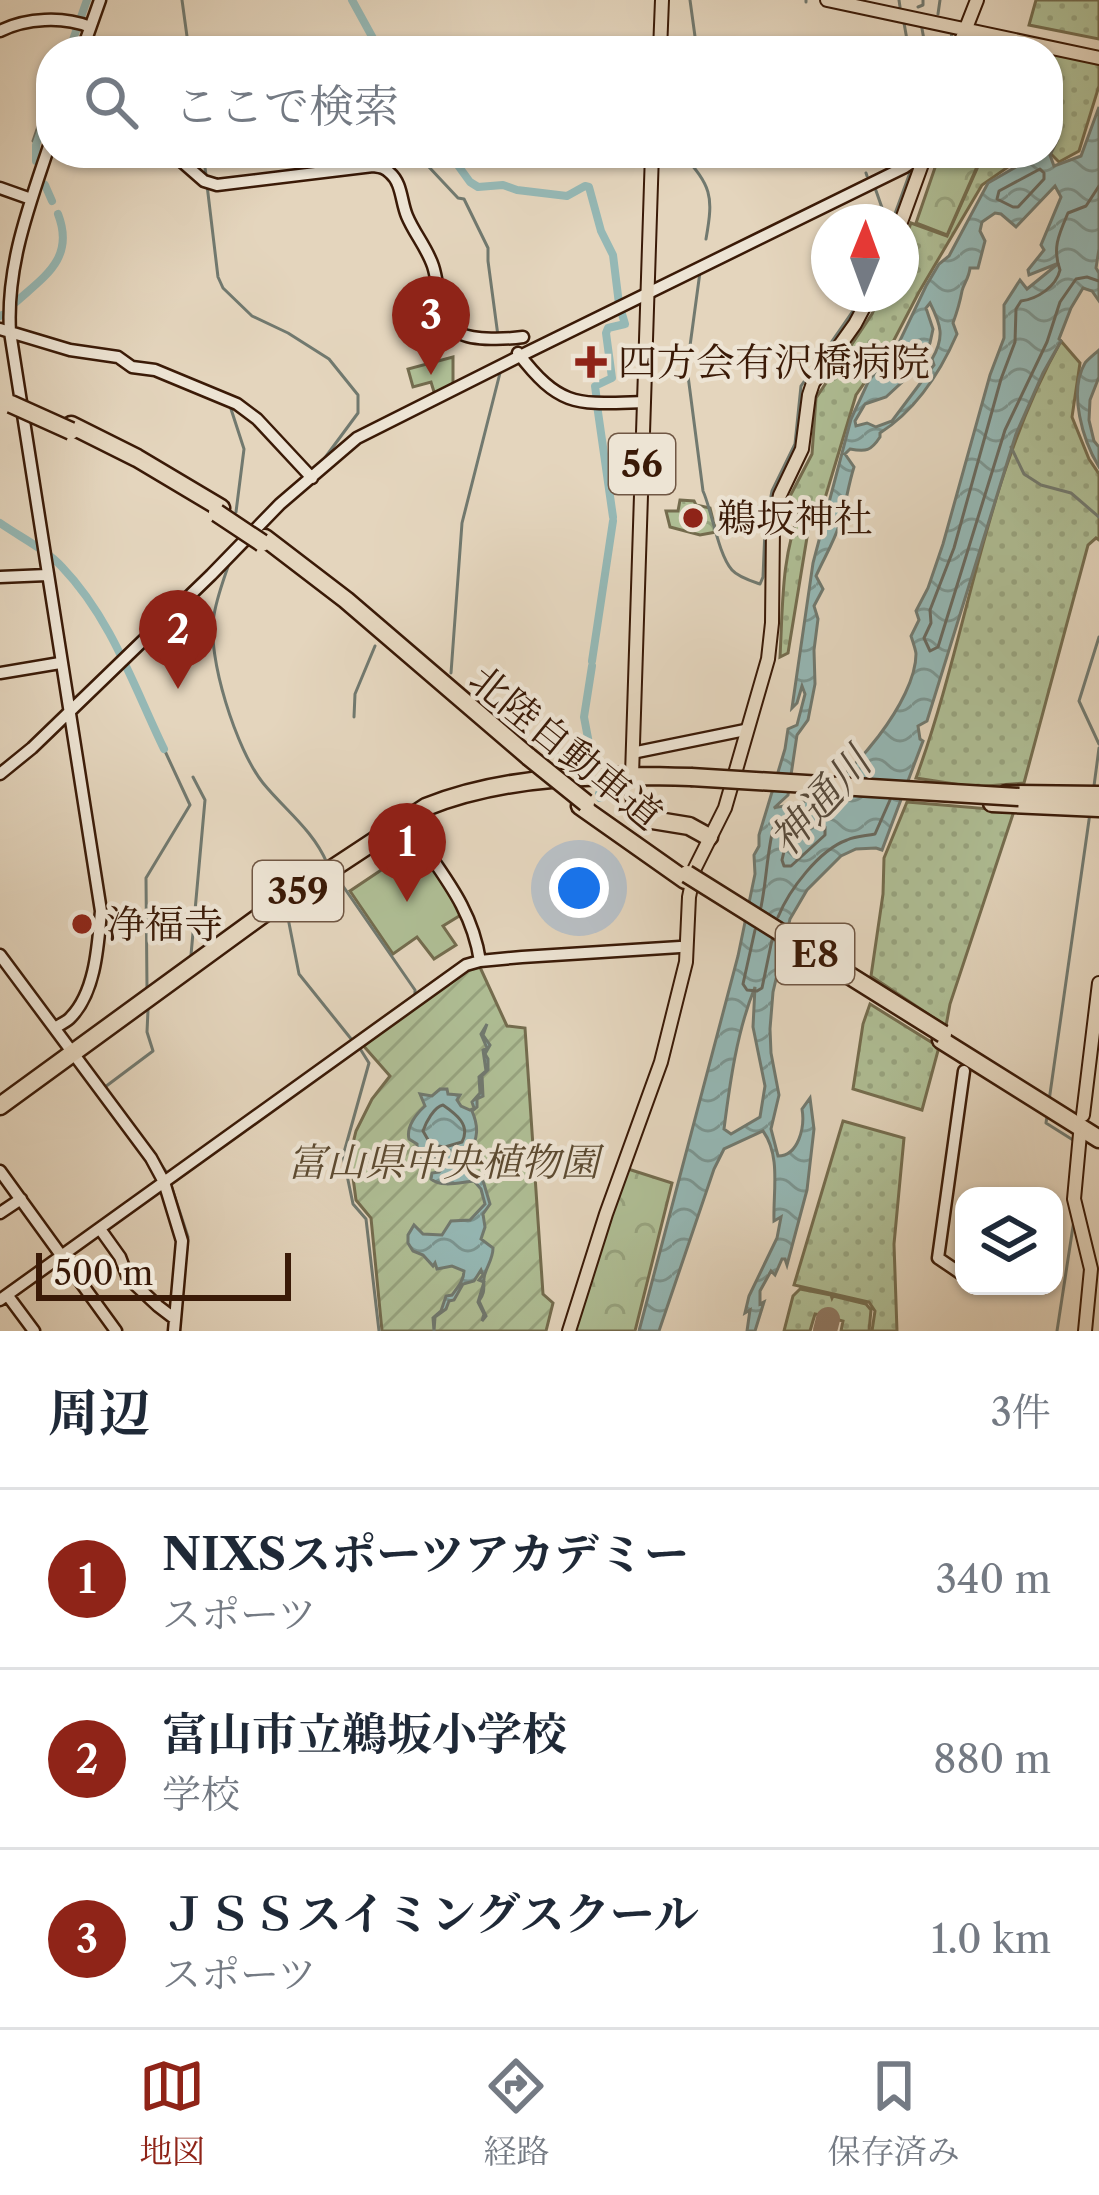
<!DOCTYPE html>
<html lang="ja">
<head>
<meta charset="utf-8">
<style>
	body { margin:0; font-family:"Libre Caslon Text","Noto Serif JP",serif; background:#f6f6f7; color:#1f2937 }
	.controls { position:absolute; right:36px; bottom:36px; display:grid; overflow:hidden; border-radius:24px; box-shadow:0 3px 9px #0004 }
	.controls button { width:108px; height:108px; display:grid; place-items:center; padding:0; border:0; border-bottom:3px solid #e0e1e3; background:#fff; color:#1f2937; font:60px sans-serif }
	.compass { position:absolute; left:811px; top:204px; width:108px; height:108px; border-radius:50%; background:#fff; box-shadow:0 3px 9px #0004; rotate:1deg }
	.scale { position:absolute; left:36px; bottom:30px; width:255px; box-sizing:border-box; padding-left:12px; border:6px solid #3a1a07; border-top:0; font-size:33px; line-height:42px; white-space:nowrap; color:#3a1a07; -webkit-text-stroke:9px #ede4d4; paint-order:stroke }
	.you { position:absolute; left:579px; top:888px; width:42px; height:42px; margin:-30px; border:9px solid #fff; border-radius:50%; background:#1a73e8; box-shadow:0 0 0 18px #1a73e833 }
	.badge { display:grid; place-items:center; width:78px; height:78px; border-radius:50%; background:#8f2418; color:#fff; font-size:39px; font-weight:700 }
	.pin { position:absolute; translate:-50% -99px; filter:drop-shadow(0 3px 6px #0008) }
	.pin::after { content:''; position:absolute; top:63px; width:42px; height:36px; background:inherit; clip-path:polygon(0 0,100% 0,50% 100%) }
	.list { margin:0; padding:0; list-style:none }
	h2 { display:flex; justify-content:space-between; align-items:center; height:156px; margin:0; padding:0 48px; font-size:51px }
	h2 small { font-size:39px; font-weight:400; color:#747a83 }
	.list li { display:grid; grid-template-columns:78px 1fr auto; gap:36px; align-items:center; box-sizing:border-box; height:180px; padding:0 48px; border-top:3px solid #e0e1e3 }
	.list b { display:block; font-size:45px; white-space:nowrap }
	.list p { margin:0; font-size:39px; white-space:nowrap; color:#747a83 }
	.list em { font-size:39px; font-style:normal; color:#747a83 }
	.icon { flex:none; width:66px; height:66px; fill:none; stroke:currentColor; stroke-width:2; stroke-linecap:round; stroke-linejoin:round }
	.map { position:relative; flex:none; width:1099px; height:1331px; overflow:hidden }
	.search { position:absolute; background:#fff; box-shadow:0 3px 9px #0004; left:36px; right:36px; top:36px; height:132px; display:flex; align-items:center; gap:30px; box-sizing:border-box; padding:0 42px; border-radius:48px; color:#747a83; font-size:45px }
	.sheet { height:696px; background:#fff }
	nav { display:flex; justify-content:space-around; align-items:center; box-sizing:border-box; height:168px; border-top:3px solid #e0e1e3; background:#fff; font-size:33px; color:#747a83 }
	nav a { display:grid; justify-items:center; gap:6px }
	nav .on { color:#8f2418 }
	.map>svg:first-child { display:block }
	.grass { fill:url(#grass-dots); stroke:#746c4e; stroke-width:3 }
	.forest { fill:url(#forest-crowns); stroke:#746c4e; stroke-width:3 }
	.garden { fill:url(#garden-furrows); stroke:#746c4e; stroke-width:3 }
	.pitch { fill:#afbe95; stroke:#746c4e; stroke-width:3 }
	.water { fill:url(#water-waves); stroke:#71796f; stroke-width:3; fill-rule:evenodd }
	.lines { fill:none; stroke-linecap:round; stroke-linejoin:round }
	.shore { stroke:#68695e; stroke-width:3 }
	.stream { stroke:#71796f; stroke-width:3 }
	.river { stroke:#95b8b5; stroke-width:8 }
	.runway { stroke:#8f7862; stroke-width:24 }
	.secondary-casing { stroke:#3a1a07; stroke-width:15 }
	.primary-casing { stroke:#3a1a07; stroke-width:16 }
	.highway-casing { stroke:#3a1a07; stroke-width:21 }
	.secondary { stroke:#ede4d4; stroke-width:10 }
	.primary { stroke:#e4d5bd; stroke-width:12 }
	.highway { stroke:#e4d5bd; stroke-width:16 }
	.highway-bridge-casing { stroke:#3a1a07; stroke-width:21; stroke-linecap:butt }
	.highway-bridge { stroke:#e4d5bd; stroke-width:16 }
	.poi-dot { fill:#8f2418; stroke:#ede4d4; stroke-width:4.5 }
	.labels { text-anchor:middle; stroke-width:9; stroke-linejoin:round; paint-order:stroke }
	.shield { fill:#ede4d4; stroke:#705744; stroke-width:3 }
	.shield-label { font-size:36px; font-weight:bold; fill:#3a1a07 }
	.poi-label { font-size:39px; fill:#3a1a07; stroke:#ede4d4; text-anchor:start }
	.street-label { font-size:39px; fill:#3a1a07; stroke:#ede4d4 }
	.park-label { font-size:39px; font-style:italic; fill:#5d4b32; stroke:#ede4d4 }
	.water-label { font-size:42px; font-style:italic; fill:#55493b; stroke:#ede4d4 }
</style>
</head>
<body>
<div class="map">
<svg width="1099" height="1331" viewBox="0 0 1099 1331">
	<defs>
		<pattern id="grass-dots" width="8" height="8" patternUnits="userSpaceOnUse" patternTransform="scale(3)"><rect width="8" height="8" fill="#afbe95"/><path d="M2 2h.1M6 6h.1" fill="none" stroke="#97a37f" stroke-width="1.8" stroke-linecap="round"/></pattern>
		<pattern id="forest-crowns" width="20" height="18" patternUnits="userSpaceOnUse" patternTransform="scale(3)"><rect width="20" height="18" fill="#afbe95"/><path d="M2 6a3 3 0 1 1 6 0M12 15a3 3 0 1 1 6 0" fill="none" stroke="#97a37f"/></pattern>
		<pattern id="garden-furrows" width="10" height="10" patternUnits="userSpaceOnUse" patternTransform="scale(3)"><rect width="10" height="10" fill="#afbe95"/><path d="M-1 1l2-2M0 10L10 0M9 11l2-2" fill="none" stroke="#97a37f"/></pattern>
		<pattern id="water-waves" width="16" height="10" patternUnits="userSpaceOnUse" patternTransform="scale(3)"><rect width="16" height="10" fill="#95b8b5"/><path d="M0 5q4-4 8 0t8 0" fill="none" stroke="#7b9591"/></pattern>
	</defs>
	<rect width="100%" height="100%" fill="#e4d5bd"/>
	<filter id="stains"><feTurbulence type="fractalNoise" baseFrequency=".00167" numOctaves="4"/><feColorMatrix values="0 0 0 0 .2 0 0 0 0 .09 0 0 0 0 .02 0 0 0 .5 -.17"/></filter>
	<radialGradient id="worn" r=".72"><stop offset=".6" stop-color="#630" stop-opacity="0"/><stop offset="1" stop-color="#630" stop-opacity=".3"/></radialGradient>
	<!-- grass -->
	<path class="grass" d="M 1036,0 L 1099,0 L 1099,39 L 1029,25 Z
		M 1048,51 L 1099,62 L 1099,86 L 1079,151 L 1059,162 L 1048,151 Z
		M 984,153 L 1028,153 L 982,185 L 919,292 L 893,342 L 856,395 L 823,505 L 787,502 L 812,454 L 816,398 L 872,314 L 881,294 L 901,294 L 901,249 L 911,223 L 947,236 Z
		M 1061,341 L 1080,363 L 1072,417 L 1089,459 L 1099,474 L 1099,540 L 1096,538 L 1088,545 L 1024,783 L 974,787 L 916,778 C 969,633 984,478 1061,341 Z
		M 801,507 L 812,507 L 788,653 L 780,657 C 783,603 781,558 801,507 Z
		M 907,802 L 1014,811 L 950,1004 L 946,1026 L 871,976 L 883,894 L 884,858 Z
		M 870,1004 L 939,1047 L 922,1110 L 853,1089 L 863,1024 Z
		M 843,1121 L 904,1138 L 894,1244 L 897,1331 L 872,1331 L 875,1311 L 869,1302 L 794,1285 Z
		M 800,1289 L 831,1295 L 832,1298 L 833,1296 L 866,1304 L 871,1310 L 869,1331 L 841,1331 L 843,1321 L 828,1317 L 828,1312 L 826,1316 L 815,1314 L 810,1331 L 784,1331 L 793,1296 Z"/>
	<!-- forest -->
	<path class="forest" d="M 940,153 L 983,153 L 947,235 L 916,223 Z
		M 680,500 L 694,501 L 696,505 L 710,508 L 716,532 L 700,535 L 670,527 L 666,511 L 678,511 Z
		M 625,1168 L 672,1183 L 635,1331 L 569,1331 Z"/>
	<!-- garden -->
	<path class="garden" d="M 479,965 L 507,1026 L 525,1028 L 543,1294 L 553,1303 L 546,1331 L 382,1331 L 371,1218 L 356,1200 L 350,1155 L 356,1131 L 372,1099 L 390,1076 L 361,1043 L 467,967 Z"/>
	<!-- pitch -->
	<path class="pitch" d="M 453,357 L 453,386 L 435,395 L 431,382 L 413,387 L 408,369 Z
		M 417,846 L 464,913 L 443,926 L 456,945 L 434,959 L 417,937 L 393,954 L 350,891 Z"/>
	<!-- water -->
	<path class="water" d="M 1099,107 L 1099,249 L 1096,268 L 1099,273 L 1099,301 L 1092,291 L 1083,288 L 1071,308 L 1059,339 L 1061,341 L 1043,373 L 1016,434 L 927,721 L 918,726 L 920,739 L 923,741 L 882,850 L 876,848 L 856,849 L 841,856 L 807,890 L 790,919 L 773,992 L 770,1029 L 771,1053 L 779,1095 L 771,1129 L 778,1156 C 799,1156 805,1126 802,1109 L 810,1098 L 814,1129 L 807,1190 L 787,1265 L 785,1259 L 782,1259 L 775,1275 L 771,1271 L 760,1291 L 760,1304 L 764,1302 L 755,1331 L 747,1331 L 750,1310 L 745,1313 L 749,1296 L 777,1238 L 781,1217 L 774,1221 C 773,1191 781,1156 763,1131 L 724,1149 L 714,1169 L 659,1331 L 639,1331 L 738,956 L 755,874 L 754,855 L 759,846 L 759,835 L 785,749 L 788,729 L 797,725 L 805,694 L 802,686 L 797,703 L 792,708 L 813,563 L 851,419 L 869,380 L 896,349 L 926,286 L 939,264 L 949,256 L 988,183 L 1040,153 L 1048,153 L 1048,148 L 1056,143 L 1050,155 L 1054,166 L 1081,156 ZM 1055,186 L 1061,197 L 1041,245 L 1044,250 L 1028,270 L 1029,275 L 1059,263 L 1027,289 L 1020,280 L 1004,305 L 1004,338 L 990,375 L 943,544 L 928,588 L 916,611 L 919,620 L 911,636 C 912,639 916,651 916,654 C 916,700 851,779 811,799 C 801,804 786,805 774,808 L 788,795 L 797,735 L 808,720 L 815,684 L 814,650 L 818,619 L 814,606 L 823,589 L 816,576 C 824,558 834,542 840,523 C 846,504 848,486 854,467 L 845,454 L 850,449 C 866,452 871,451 880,437 L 880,433 C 916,410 940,373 957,334 L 953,323 C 957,312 960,302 962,291 C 964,283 969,278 970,268 L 978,268 L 985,241 L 980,231 L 982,222 L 995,213 L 1001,214 L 1016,227 ZM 930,303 C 941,325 945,337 932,359 L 934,365 L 892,421 L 876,427 L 867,423 L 856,426 L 855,421 L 865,404 L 886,397 L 913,372 L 930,343 L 933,329 L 926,308 ZM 755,987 L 753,1027 L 765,1086 L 760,1117 L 731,1134 L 724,1129 C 730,1082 737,1031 755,987 Z
		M 1099,350 L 1099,377 L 1090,400 L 1089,420 L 1094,441 L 1099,447 L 1099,467 C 1083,441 1068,392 1085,363 C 1086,361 1097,352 1099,350 Z
		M 487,1024 L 483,1035 L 490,1045 L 485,1054 L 488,1059 L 488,1070 L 482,1076 L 483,1096 L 477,1099 L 477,1107 L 472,1111 C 479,1127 478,1139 469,1153 L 456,1155 L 454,1159 L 459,1168 L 481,1174 L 490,1204 L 483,1214 L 485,1227 L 481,1239 L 493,1248 C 493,1260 485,1269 484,1278 C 483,1288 486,1291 479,1301 L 486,1316 L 482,1321 L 484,1314 L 478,1302 L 484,1282 L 479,1280 L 483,1275 L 481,1270 L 474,1281 L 463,1284 L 454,1300 L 449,1301 L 446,1309 L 435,1317 L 434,1331 L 433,1318 L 441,1311 L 446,1296 L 452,1295 C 458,1287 464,1280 464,1271 L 452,1266 L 437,1269 L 435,1263 L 433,1266 L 423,1255 L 413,1251 L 408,1243 L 408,1235 L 414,1225 L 423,1234 L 442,1235 L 451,1221 L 470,1220 L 485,1204 L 481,1189 L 474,1181 C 461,1182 442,1188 431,1179 L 432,1173 L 439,1172 L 446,1165 L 438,1158 L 422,1160 L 417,1156 L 417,1144 L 409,1139 C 406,1127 416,1114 425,1106 L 420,1094 L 432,1096 L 440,1089 L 447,1089 L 448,1094 L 460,1095 L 457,1100 L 461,1106 L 470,1110 L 474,1108 L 472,1102 L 480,1093 L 479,1077 L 486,1071 L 483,1050 L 487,1048 L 481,1034 Z"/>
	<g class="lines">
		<!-- shore -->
		<path class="shore" d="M 1040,169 L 1044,173 L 1044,179 L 1018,207 L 1013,207 L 997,199 L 999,191 Z
			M 1099,186 L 1086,206 L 1068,213 C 1059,234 1052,248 1060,270 C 1056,287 1037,299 1021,301 L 1016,309 L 1015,342 L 1001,379 L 954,548 L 930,610 L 931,623 L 924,638 L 930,651 L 938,647 L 1005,430 L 1047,342 L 1060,302 L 1076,279 L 1087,277 L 1099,281
			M 819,825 L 825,827 L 825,835 L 791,866 L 784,866 L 782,860 L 788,834 Z
			M 761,907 C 767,878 767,849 775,821 L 815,811 L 834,797
			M 778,917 C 789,890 819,850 847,840 C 856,836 866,836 875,834 L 890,800
			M 755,930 L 743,984 L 747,990 L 757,991 L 762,988 L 772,940
			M 443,1105 C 456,1114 471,1125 462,1142 L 445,1147 L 431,1145 L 423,1131 C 426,1122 434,1107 443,1105 Z"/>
		<!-- stream -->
		<path class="stream" d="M 182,0 L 189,51
			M 690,0 L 697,51
			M 806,0 L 806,2
			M 899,0 L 900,7
			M 918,7 L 923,5 L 923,0
			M 938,14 L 940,0
			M 904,23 L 909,51
			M 921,23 L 926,51
			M 950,51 L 952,30
			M 36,143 L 33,141 L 51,89
			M 203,153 L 206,175
			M 432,153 L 427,161 L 428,166 L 458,198 L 464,199 L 488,248 L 488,261 L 498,336
			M 682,153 C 711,187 714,194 706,239
			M 866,173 L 867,176
			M 207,185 L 218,277 L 223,288 L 252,316 L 288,333 L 329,359 L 358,395 L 358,413 L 324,459
			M 874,185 L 887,222
			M 892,222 L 912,167
			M 700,272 L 687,368 L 703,491 C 712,511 718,554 732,570 C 738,577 751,581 760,584 L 763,577 L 765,530
			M 856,304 L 862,294
			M 231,409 L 244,449 L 236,512
			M 1011,447 L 1024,474 L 1041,485 L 1071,493 L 1099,517
			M 765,526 L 772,491 L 795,444 L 801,386 L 855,308
			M 230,561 C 224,578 217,597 214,615 C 206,656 237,751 263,783 C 285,810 313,830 327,863
			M 1099,637 L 1079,701 L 1099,744
			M 451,673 L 462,523 L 501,369
			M 354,717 L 355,694 L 375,646
			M 1094,786 L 1099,748
			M 336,876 L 415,990 L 415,997
			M 284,912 L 288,918 L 299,974 L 352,1040
			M 191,955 L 205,800 L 193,777
			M 147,989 L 146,878 L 190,805 L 164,749
			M 359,1047 L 369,1063 L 343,1156 L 353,1204 L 366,1219 L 379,1331
			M 106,1089 L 105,1087 L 153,1051 L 147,1032 L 148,1010
			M 1049,1101 L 1090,813
			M 126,1116 L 167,1173 L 188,1237 L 183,1287
			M 1047,1116 L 1046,1123 L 1073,1140
			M 1057,1331 L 1074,1220"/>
		<!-- river -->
		<path class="river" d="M 352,0 L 380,51
			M 69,51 L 87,0
			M 449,153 L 470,182 L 478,187 L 503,185 L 517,190 L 567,196 L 585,186 L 589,187 L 601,231 L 613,255 L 619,304 L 625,324 L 608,328 L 606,333 L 612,378 L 595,386 L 597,401
			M 36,161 L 36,145 L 51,102
			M 45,185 L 52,201
			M 16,302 C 45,276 75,258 58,214
			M 0,316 L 2,315
			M 597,405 L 613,517
			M 0,523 C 20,537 45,549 62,567 C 111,618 134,687 164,749
			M 592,661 L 613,521
			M 592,666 L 584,717 L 594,770
			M 599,794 L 600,798"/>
		<!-- runway -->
		<path class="runway" d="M 825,1331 L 828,1319"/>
		<!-- secondary casing -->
		<g class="secondary-casing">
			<path id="secondary" d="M 0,31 C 26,18 63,16 90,27
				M 82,51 L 100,0
				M 51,140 C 30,204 6,264 10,332 L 101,911 C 98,944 96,991 71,1017 C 67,1022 60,1024 55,1028
				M 172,153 L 204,181 L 217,185 L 373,166 C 380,167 384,167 390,173 C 402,183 401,202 407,216 C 414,233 427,248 433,266 C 440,287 438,322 460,333 C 473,341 509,339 523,337
				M 0,188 L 31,199
				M 0,329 L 70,350 L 118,357 L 132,367 L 155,370 L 237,404 L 257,419 L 312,478
				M 518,353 C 561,409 578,404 644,402
				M 0,577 L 47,575
				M 0,673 L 60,663
				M 637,752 L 745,730
				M 0,774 L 32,748 L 211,575 L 280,504 L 357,438 L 520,356 L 905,167 L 915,160 L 919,153
				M 406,819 C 435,868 471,901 480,961
				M 0,955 L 151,1158 L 164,1182 L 182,1241 L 174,1331
				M 0,1171 L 116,1331
				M 0,1213 L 21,1199
				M 100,1229 L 120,1257 L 128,1278 L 158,1306 L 175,1319
				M 963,1275 L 938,1258 L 964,1071
				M 8,1296 L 34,1331
				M 0,1300 L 466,965 L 480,961 L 522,957 L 680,947"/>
		</g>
		<!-- primary casing -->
		<g class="primary-casing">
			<path id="primary" d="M 827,0 L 1099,58
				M 660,51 L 662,0
				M 957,51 L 977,0
				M 901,222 L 926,153
				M 632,775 L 652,153
				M 1083,1115 L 1099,983
				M 1080,1134 L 1074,1199 L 1091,1269 L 1085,1331
				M 569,1331 L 606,1214 L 661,1062 L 686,962 L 689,897 L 695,868 L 725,808 L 768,659 L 772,623 L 773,528 L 780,495 L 802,449 L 809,395 L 813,383 L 855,324 L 871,294"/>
		</g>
		<!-- highway casing -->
		<g class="highway-casing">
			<path id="highway" d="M 71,425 L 137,458 L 221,508
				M 265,538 L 346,600 L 529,757
				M 632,775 L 636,807 L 646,819 L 689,826 L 709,837
				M 1006,794 L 1099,795
				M 992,803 L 1099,808
				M 580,806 L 685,880
				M 941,1040 L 1099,1139
				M 0,1106 L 262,915 L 426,807 C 508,774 603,774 691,777"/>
		</g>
		<!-- secondary -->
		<use href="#secondary" class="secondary"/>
		<!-- primary -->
		<use href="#primary" class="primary"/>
		<!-- highway -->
		<use href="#highway" class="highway"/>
		<!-- highway-bridge casing -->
		<g class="highway-bridge-casing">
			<path id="highway-bridge" d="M 11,404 L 71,431
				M 217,513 L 262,543
				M 529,757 L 586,803
				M 691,777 L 1019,797
				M 687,874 L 943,1034"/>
		</g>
		<!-- highway-bridge -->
		<use href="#highway-bridge" class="highway-bridge"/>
	</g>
	<!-- markers -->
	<g class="poi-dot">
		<path d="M585 344h12v12h12v12h-12v12h-12v-12h-12v-12h12z"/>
		<circle cx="693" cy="518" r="12"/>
		<circle cx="82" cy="924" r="12"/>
	</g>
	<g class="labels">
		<!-- shield labels -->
		<g class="shield">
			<rect x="609" y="434" width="66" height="60" rx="9"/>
			<rect x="253" y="861" width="90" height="60" rx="9"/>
			<rect x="776" y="924" width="78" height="60" rx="9"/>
		</g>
		<g class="shield-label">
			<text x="642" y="477">56</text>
			<text x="298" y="904">359</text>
			<text x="815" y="967">E8</text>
		</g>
		<!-- poi labels -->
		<g class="poi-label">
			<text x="618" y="376">四方会有沢橋病院</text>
			<text x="717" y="532">鵜坂神社</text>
			<text x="106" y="938">浄福寺</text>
		</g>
		<!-- street labels -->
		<g class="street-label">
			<text transform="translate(566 747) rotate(39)" y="14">北陸自動車道</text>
		</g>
		<!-- park labels -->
		<g class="park-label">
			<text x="443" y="1176">富山県中央植物園</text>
		</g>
		<!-- water labels -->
		<g class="water-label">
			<text transform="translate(820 801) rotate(-48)" y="15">神通川</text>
		</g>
	</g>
	<rect width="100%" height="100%" filter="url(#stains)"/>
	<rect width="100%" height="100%" fill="url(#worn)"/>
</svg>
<div class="controls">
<button><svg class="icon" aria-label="layers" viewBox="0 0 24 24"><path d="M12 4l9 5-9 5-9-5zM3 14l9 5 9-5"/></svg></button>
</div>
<svg class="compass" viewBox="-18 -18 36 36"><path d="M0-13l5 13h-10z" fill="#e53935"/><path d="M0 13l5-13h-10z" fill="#747a83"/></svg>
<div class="scale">500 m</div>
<div class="you"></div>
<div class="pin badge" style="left:407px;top:902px">1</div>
<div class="pin badge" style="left:178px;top:689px">2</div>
<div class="pin badge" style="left:431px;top:375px">3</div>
<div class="search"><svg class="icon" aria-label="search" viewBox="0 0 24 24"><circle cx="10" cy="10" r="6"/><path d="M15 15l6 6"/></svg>ここで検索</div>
</div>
<section class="sheet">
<h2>周辺<small>3件</small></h2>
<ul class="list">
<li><span class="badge">1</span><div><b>NIXSスポーツアカデミー</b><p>スポーツ</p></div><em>340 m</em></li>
<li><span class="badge">2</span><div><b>富山市立鵜坂小学校</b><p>学校</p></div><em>880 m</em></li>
<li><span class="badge">3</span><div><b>ＪＳＳスイミングスクール</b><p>スポーツ</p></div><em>1.0 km</em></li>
</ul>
</section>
<nav>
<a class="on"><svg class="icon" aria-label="map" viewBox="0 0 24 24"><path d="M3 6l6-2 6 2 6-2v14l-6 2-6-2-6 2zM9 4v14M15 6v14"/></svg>地図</a>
<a><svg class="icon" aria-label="directions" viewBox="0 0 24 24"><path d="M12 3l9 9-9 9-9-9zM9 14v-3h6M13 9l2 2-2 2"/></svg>経路</a>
<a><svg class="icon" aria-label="saved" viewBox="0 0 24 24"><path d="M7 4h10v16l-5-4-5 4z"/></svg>保存済み</a>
</nav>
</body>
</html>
